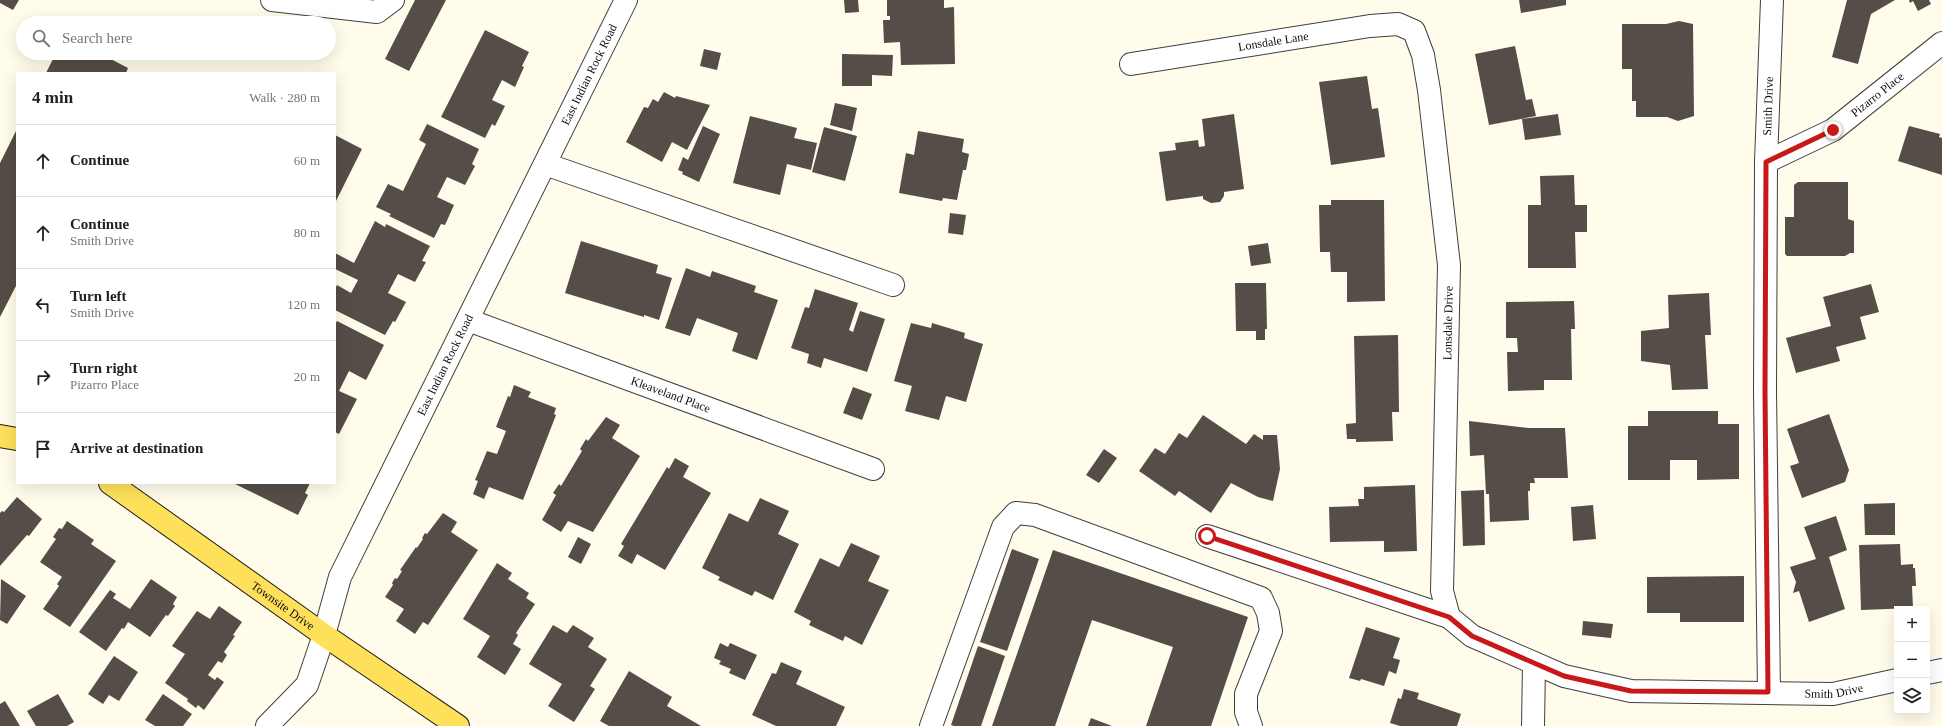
<!DOCTYPE html>
<html lang="en">
<head>
<meta charset="utf-8">
<style>
	body { margin:0; font-family:Georgia,serif; background:#f2f2f2; color:#222 }
	.controls { position:absolute; right:12px; bottom:12px; display:grid; overflow:hidden; border-radius:0px; box-shadow:0 4px 16px #0002 }
	.controls button { width:36px; height:36px; display:grid; place-items:center; padding:0; border:0; border-bottom:1px solid #e0e0e0; background:#fff; color:#222; font:20px sans-serif }
	.stop { position:absolute; width:12px; height:12px; margin:-9px; border:3px solid #c81918; border-radius:50%; background:#fff }
	.stop.end { background:#c81918; border-color:#fff; box-shadow:0 1px 4px #0008 }
	.list { margin:0; padding:0; list-style:none }
	h2 { display:flex; justify-content:space-between; align-items:center; height:52px; margin:0; padding:0 16px; font-size:17px }
	h2 small { font-size:13px; font-weight:400; color:#767676 }
	.list li { display:grid; grid-template-columns:26px 1fr auto; gap:12px; align-items:center; box-sizing:border-box; height:72px; padding:0 16px; border-top:1px solid #e0e0e0 }
	.list b { display:block; font-size:15px; white-space:nowrap }
	.list p { margin:0; font-size:13px; white-space:nowrap; color:#767676 }
	.list em { font-size:13px; font-style:normal; color:#767676 }
	.icon { flex:none; width:22px; height:22px; fill:none; stroke:currentColor; stroke-width:2; stroke-linecap:round; stroke-linejoin:round }
	.map { position:relative; flex:none; width:1942px; height:726px; overflow:hidden }
	.search { position:absolute; background:#fff; box-shadow:0 4px 16px #0002; left:16px; top:16px; width:320px; height:44px; display:flex; align-items:center; gap:10px; box-sizing:border-box; padding:0 14px; border-radius:22px; color:#767676; font-size:15px }
	.panel { position:absolute; background:#fff; box-shadow:0 4px 16px #0002; left:16px; top:72px; width:320px; height:412px; border-radius:0px }
	.map>svg:first-child { display:block }
	.building { fill:#554d47 }
	.lines { fill:none; stroke-linecap:round; stroke-linejoin:round }
	.minor-casing { stroke:#3f3f3f; stroke-width:24 }
	.major-casing { stroke:#1d1d1d; stroke-width:24 }
	.minor { stroke:#fff; stroke-width:22 }
	.major { stroke:#ffe05b; stroke-width:22 }
	.route { stroke:#c81918; stroke-width:5 }
	.labels { text-anchor:middle; stroke-width:4; stroke-linejoin:round; paint-order:stroke }
	.street-label { font-size:12px; fill:#0c0c0c; stroke:#fff }
</style>
</head>
<body>
<div class="map">
<svg width="1942" height="726" viewBox="0 0 1942 726">
	<rect width="100%" height="100%" fill="#fffceb"/>
	<!-- building -->
	<path class="building" d="M 0,0 L 19,0 L 13,10 L 0,3 Z
		M 415,0 L 446,0 L 409,71 L 385,59 Z
		M 844,0 L 858,0 L 859,12 L 845,13 Z
		M 887,0 L 944,0 L 944,8 L 954,7 L 955,64 L 901,65 L 900,42 L 884,43 L 883,20 L 890,20 L 890,16 L 887,16 Z
		M 1519,0 L 1566,0 L 1566,5 L 1521,13 Z
		M 1847,0 L 1895,0 L 1871,14 L 1858,64 L 1832,57 Z
		M 1909,0 L 1929,0 L 1931,4 L 1918,11 L 1913,1 L 1910,3 Z
		M 1679,21 L 1693,24 L 1694,116 L 1678,121 L 1667,117 L 1636,117 L 1636,101 L 1632,101 L 1632,69 L 1622,69 L 1622,24 L 1666,24 Z
		M 485,30 L 529,52 L 522,66 L 524,67 L 515,87 L 502,80 L 492,100 L 505,106 L 495,126 L 492,124 L 485,138 L 441,117 Z
		M 1515,46 L 1526,100 L 1532,99 L 1536,116 L 1489,125 L 1475,54 Z
		M 704,49 L 721,53 L 717,70 L 700,66 Z
		M 56,53 L 99,53 L 128,68 L 126,73 L 46,73 Z
		M 842,54 L 893,55 L 892,76 L 872,75 L 872,86 L 842,86 Z
		M 1367,76 L 1372,109 L 1378,108 L 1385,157 L 1331,165 L 1319,82 Z
		M 664,92 L 675,98 L 676,96 L 710,105 L 687,150 L 672,142 L 662,162 L 626,142 L 644,107 L 648,108 L 653,99 L 658,102 Z
		M 835,103 L 857,108 L 852,131 L 830,125 Z
		M 1234,114 L 1244,189 L 1224,192 L 1224,196 L 1220,202 L 1211,203 L 1203,199 L 1203,196 L 1166,201 L 1159,152 L 1176,150 L 1175,143 L 1198,140 L 1199,147 L 1205,146 L 1202,119 Z
		M 1558,114 L 1561,135 L 1525,140 L 1522,119 Z
		M 750,116 L 797,128 L 794,138 L 817,143 L 811,170 L 787,164 L 780,195 L 733,183 Z
		M 427,124 L 479,149 L 472,164 L 475,166 L 465,185 L 447,177 L 437,197 L 454,205 L 445,225 L 441,224 L 434,238 L 389,216 L 391,214 L 376,207 L 388,184 L 403,191 L 426,144 L 419,140 Z
		M 703,126 L 720,134 L 699,182 L 682,174 L 683,172 L 678,170 L 683,157 L 688,160 Z
		M 1909,126 L 1940,134 L 1939,137 L 1942,138 L 1942,175 L 1898,161 Z
		M 824,127 L 857,136 L 845,181 L 812,172 Z
		M 17,129 L 17,284 L 0,317 L 0,163 Z
		M 918,131 L 964,139 L 962,152 L 969,154 L 966,170 L 963,170 L 957,200 L 943,198 L 942,201 L 899,193 L 906,153 L 914,155 Z
		M 335,135 L 362,149 L 335,203 Z
		M 1574,175 L 1575,205 L 1587,205 L 1587,232 L 1575,232 L 1576,268 L 1528,268 L 1528,205 L 1541,205 L 1540,176 Z
		M 1798,182 L 1848,182 L 1848,219 L 1854,221 L 1854,253 L 1850,253 L 1845,256 L 1787,256 L 1785,254 L 1785,217 L 1794,217 L 1794,185 Z
		M 1331,200 L 1384,200 L 1385,301 L 1347,302 L 1347,272 L 1331,272 L 1330,252 L 1320,252 L 1319,205 L 1331,205 Z
		M 950,213 L 966,215 L 963,235 L 948,233 Z
		M 375,221 L 385,227 L 386,224 L 430,246 L 422,261 L 426,262 L 415,282 L 398,274 L 388,293 L 406,302 L 395,322 L 393,321 L 385,335 L 335,310 L 335,289 L 337,285 L 351,293 L 358,280 L 335,269 L 335,253 L 354,263 Z
		M 581,241 L 658,265 L 656,273 L 672,278 L 659,320 L 644,315 L 644,317 L 565,293 Z
		M 1268,243 L 1271,263 L 1251,266 L 1248,246 Z
		M 686,268 L 710,277 L 712,271 L 756,286 L 754,292 L 778,300 L 757,360 L 732,351 L 738,333 L 697,318 L 690,336 L 665,328 Z
		M 1235,283 L 1266,283 L 1267,329 L 1265,329 L 1265,340 L 1256,340 L 1256,331 L 1236,331 Z
		M 1871,284 L 1879,312 L 1860,317 L 1866,339 L 1836,347 L 1840,361 L 1796,373 L 1786,338 L 1831,326 L 1823,297 Z
		M 815,289 L 858,303 L 849,330 L 853,332 L 860,311 L 885,319 L 867,372 L 824,358 L 821,368 L 807,363 L 809,354 L 791,348 L 805,307 L 809,308 Z
		M 1709,293 L 1711,335 L 1705,335 L 1708,389 L 1672,390 L 1670,365 L 1641,361 L 1641,331 L 1669,328 L 1668,295 Z
		M 1574,301 L 1575,329 L 1571,329 L 1572,380 L 1544,380 L 1544,390 L 1508,391 L 1507,352 L 1518,352 L 1517,338 L 1506,338 L 1506,302 Z
		M 337,321 L 384,345 L 366,380 L 349,371 L 339,391 L 357,399 L 339,434 L 335,432 L 335,324 Z
		M 911,323 L 931,328 L 932,323 L 965,333 L 964,338 L 983,344 L 966,402 L 946,396 L 939,420 L 905,411 L 912,386 L 894,381 Z
		M 1398,335 L 1399,412 L 1392,412 L 1393,441 L 1356,442 L 1356,439 L 1347,439 L 1346,424 L 1356,423 L 1354,336 Z
		M 514,385 L 531,392 L 528,397 L 556,408 L 554,414 L 556,415 L 523,500 L 489,487 L 484,499 L 473,494 L 478,481 L 475,480 L 487,451 L 497,454 L 506,431 L 496,427 L 508,396 L 510,397 Z
		M 853,387 L 872,394 L 862,420 L 843,413 Z
		M 1648,411 L 1718,411 L 1718,424 L 1739,424 L 1739,479 L 1697,480 L 1697,460 L 1670,460 L 1670,480 L 1628,480 L 1628,426 L 1648,426 Z
		M 1829,414 L 1849,470 L 1845,482 L 1802,498 L 1790,466 L 1799,463 L 1787,429 Z
		M 1203,415 L 1246,444 L 1254,434 L 1263,440 L 1263,435 L 1277,435 L 1280,469 L 1273,501 L 1258,497 L 1231,483 L 1211,513 L 1179,491 L 1175,496 L 1139,471 L 1155,448 L 1165,454 L 1179,433 L 1187,438 Z
		M 606,417 L 620,425 L 612,438 L 640,456 L 593,532 L 568,521 L 561,532 L 542,520 L 556,495 L 553,493 L 559,484 L 561,486 L 582,451 L 580,449 L 586,439 L 588,441 Z
		M 1469,421 L 1529,428 L 1565,428 L 1568,478 L 1534,478 L 1535,483 L 1530,483 L 1530,491 L 1528,491 L 1529,520 L 1490,522 L 1489,494 L 1486,494 L 1484,455 L 1470,456 Z
		M 1104,449 L 1117,458 L 1099,483 L 1086,475 Z
		M 675,458 L 689,466 L 683,477 L 711,493 L 665,570 L 637,554 L 632,564 L 618,556 L 624,546 L 621,544 L 667,467 L 669,469 Z
		M 233,483 L 310,483 L 305,493 L 308,495 L 298,515 Z
		M 1415,485 L 1417,551 L 1384,552 L 1384,541 L 1330,542 L 1329,507 L 1359,506 L 1358,499 L 1364,499 L 1364,487 Z
		M 1484,490 L 1485,545 L 1463,546 L 1461,491 Z
		M 17,497 L 42,519 L 29,536 L 27,535 L 0,566 L 0,513 L 2,511 L 4,512 Z
		M 760,498 L 789,511 L 778,534 L 799,544 L 773,600 L 755,591 L 752,596 L 718,580 L 720,577 L 702,568 L 729,513 L 748,522 Z
		M 1895,503 L 1895,535 L 1865,535 L 1864,504 Z
		M 1593,505 L 1596,539 L 1573,541 L 1571,507 Z
		M 443,513 L 457,522 L 451,532 L 478,550 L 428,625 L 423,622 L 415,634 L 396,621 L 404,609 L 385,597 L 393,585 L 392,583 L 395,578 L 397,579 L 402,571 L 400,570 L 416,547 L 417,548 L 423,539 L 422,538 L 425,533 L 427,534 Z
		M 1836,516 L 1847,550 L 1829,557 L 1845,609 L 1809,622 L 1799,591 L 1793,593 L 1796,582 L 1790,567 L 1816,559 L 1804,527 Z
		M 67,521 L 94,540 L 91,544 L 116,561 L 70,627 L 43,609 L 59,586 L 57,584 L 62,577 L 40,562 L 56,539 L 53,537 L 59,528 L 62,529 Z
		M 578,537 L 591,544 L 581,564 L 568,557 Z
		M 851,543 L 880,556 L 868,581 L 889,590 L 862,645 L 845,636 L 843,641 L 809,625 L 811,621 L 794,612 L 820,558 L 839,567 Z
		M 1900,544 L 1901,565 L 1913,564 L 1913,568 L 1915,568 L 1916,586 L 1912,586 L 1913,608 L 1861,610 L 1859,545 Z
		M 1012,549 L 1039,559 L 1007,651 L 980,642 Z
		M 1053,550 L 1248,617 L 1211,726 L 1146,726 L 1173,647 L 1092,620 L 1055,726 L 992,726 Z
		M 497,563 L 512,573 L 508,579 L 529,593 L 526,598 L 535,604 L 516,633 L 518,635 L 513,644 L 521,649 L 505,675 L 477,657 L 490,636 L 463,619 Z
		M 1744,576 L 1744,622 L 1680,622 L 1680,613 L 1647,613 L 1647,577 Z
		M 1,579 L 26,596 L 7,624 L 0,620 Z
		M 151,579 L 177,597 L 173,604 L 175,606 L 168,616 L 166,615 L 150,637 L 128,622 L 124,629 L 122,628 L 106,651 L 79,632 L 110,590 L 116,594 L 113,598 L 130,609 Z
		M 219,606 L 242,622 L 233,635 L 235,636 L 224,652 L 227,655 L 222,663 L 218,661 L 208,675 L 215,680 L 217,677 L 224,682 L 204,710 L 198,705 L 196,708 L 187,701 L 188,699 L 165,683 L 185,654 L 172,646 L 197,611 L 210,619 Z
		M 1583,621 L 1613,624 L 1611,638 L 1582,635 Z
		M 553,625 L 567,633 L 573,625 L 594,638 L 588,647 L 607,659 L 590,686 L 595,689 L 574,722 L 548,706 L 562,684 L 529,664 Z
		M 1366,627 L 1400,638 L 1393,658 L 1400,660 L 1396,674 L 1389,671 L 1384,686 L 1361,679 L 1360,681 L 1349,678 Z
		M 720,643 L 728,647 L 730,643 L 757,655 L 745,680 L 729,673 L 731,669 L 719,664 L 721,661 L 714,658 Z
		M 978,646 L 1005,656 L 981,726 L 954,726 L 951,725 Z
		M 114,656 L 138,672 L 119,701 L 109,695 L 103,704 L 88,694 Z
		M 781,662 L 802,671 L 796,684 L 845,707 L 836,726 L 776,726 L 752,715 L 772,673 L 776,674 Z
		M 629,671 L 672,697 L 667,706 L 701,726 L 609,726 L 600,721 Z
		M 1404,689 L 1419,693 L 1417,699 L 1461,714 L 1457,726 L 1400,726 L 1390,723 L 1398,698 L 1401,699 Z
		M 58,694 L 74,722 L 67,726 L 36,726 L 27,711 Z
		M 163,694 L 192,714 L 183,726 L 155,726 L 145,720 Z
		M 5,701 L 20,726 L 0,726 L 0,704 Z
		M 1091,718 L 1112,726 L 1088,726 Z"/>
	<g class="lines">
		<!-- minor casing -->
		<g class="minor-casing">
			<g id="minor">
				<path d="M 272,0 L 377,12 L 393,0"/>
				<path id="s1" d="M 1131,64 L 1370,26 L 1398,24 L 1414,31 L 1423,55 L 1429,90 L 1449,265 L 1442,591 L 1449,617"/>
				<path id="s2" d="M 1766,162 L 1833,130 L 1942,43"/>
				<path d="M 545,164 L 893,285"/>
				<path id="s3" d="M 468,320 L 873,469"/>
				<path id="s4" d="M 1207,536 L 1449,617 L 1472,636 L 1564,676 L 1631,691 L 1833,694 L 1897,680"/>
				<path d="M 1927,673 L 1942,670"/>
				<path id="s5" d="M 1769,692 L 1765,392 L 1766,162 L 1772,0"/>
				<path id="s6" d="M 267,726 L 307,685 L 324,635 L 340,577 L 626,0"/>
				<path d="M 931,726 L 1003,527 L 1016,513 L 1035,515 L 1261,598 L 1268,613 L 1271,631 L 1246,694 L 1246,712 L 1251,726"/>
				<path d="M 1533,726 L 1534,663"/>
			</g>
		</g>
		<!-- major casing -->
		<g class="major-casing">
			<g id="major">
				<path d="M 0,436 L 17,439"/>
				<path id="s7" d="M 110,483 L 324,635 L 458,726"/>
			</g>
		</g>
		<!-- minor -->
		<use href="#minor" class="minor"/>
		<!-- major -->
		<use href="#major" class="major"/>
	</g>
	<g class="lines">
		<!-- route -->
		<path class="route" d="M 1207,536 L 1449,617 L 1472,636 L 1564,676 L 1631,691 L 1768,692 L 1765,392 L 1766,162 L 1833,130"/>
	</g>
	<g class="labels">
		<!-- street labels -->
		<g class="street-label">
			<text dy="4" stroke="none"><textPath href="#s1" startOffset="144">Lonsdale Lane</textPath></text>
			<text dy="4" stroke="none"><textPath href="#s6" startOffset="731">East Indian Rock Road</textPath></text>
			<text dy="4" stroke="none"><textPath href="#s2" startOffset="131">Pizarro Place</textPath></text>
			<text dy="4" stroke="none"><textPath href="#s5" startOffset="586">Smith Drive</textPath></text>
			<text transform="translate(1448 323) rotate(-89)" y="4">Lonsdale Drive</text>
			<text dy="4" stroke="none"><textPath href="#s6" startOffset="407">East Indian Rock Road</textPath></text>
			<text dy="4" stroke="none"><textPath href="#s3" startOffset="216">Kleaveland Place</textPath></text>
			<text dy="4" stroke="none"><textPath href="#s7" startOffset="212">Townsite Drive</textPath></text>
			<text dy="4" stroke="none"><textPath href="#s4" startOffset="657">Smith Drive</textPath></text>
		</g>
	</g>
</svg>
<div class="controls">
<button>+</button>
<button>−</button>
<button><svg class="icon" aria-label="layers" viewBox="0 0 24 24"><path d="M12 4l9 5-9 5-9-5zM3 14l9 5 9-5"/></svg></button>
</div>
<div class="stop" style="left:1207px;top:536px"></div>
<div class="stop end" style="left:1833px;top:130px"></div>
<div class="search"><svg class="icon" aria-label="search" viewBox="0 0 24 24"><circle cx="10" cy="10" r="6"/><path d="M15 15l6 6"/></svg>Search here</div>
<section class="panel">
<h2>4 min<small>Walk · 280 m</small></h2>
<ul class="list">
<li><svg class="icon" aria-label="ahead" viewBox="0 0 24 24"><path d="M12 20V5M6 11l6-6 6 6"/></svg><div><b>Continue</b></div><em>60 m</em></li>
<li><svg class="icon" aria-label="ahead" viewBox="0 0 24 24"><path d="M12 20V5M6 11l6-6 6 6"/></svg><div><b>Continue</b><p>Smith Drive</p></div><em>80 m</em></li>
<li><svg class="icon" aria-label="left" viewBox="0 0 24 24"><path d="M17 20v-9H6M10 6l-5 5 5 5"/></svg><div><b>Turn left</b><p>Smith Drive</p></div><em>120 m</em></li>
<li><svg class="icon" aria-label="right" viewBox="0 0 24 24"><path d="M7 20v-9h11M14 6l5 5-5 5"/></svg><div><b>Turn right</b><p>Pizarro Place</p></div><em>20 m</em></li>
<li><svg class="icon" aria-label="arrive" viewBox="0 0 24 24"><path d="M6 21V4h12l-3 4 3 4H6"/></svg><div><b>Arrive at destination</b></div></li>
</ul>
</section>
</div>
</body>
</html>
